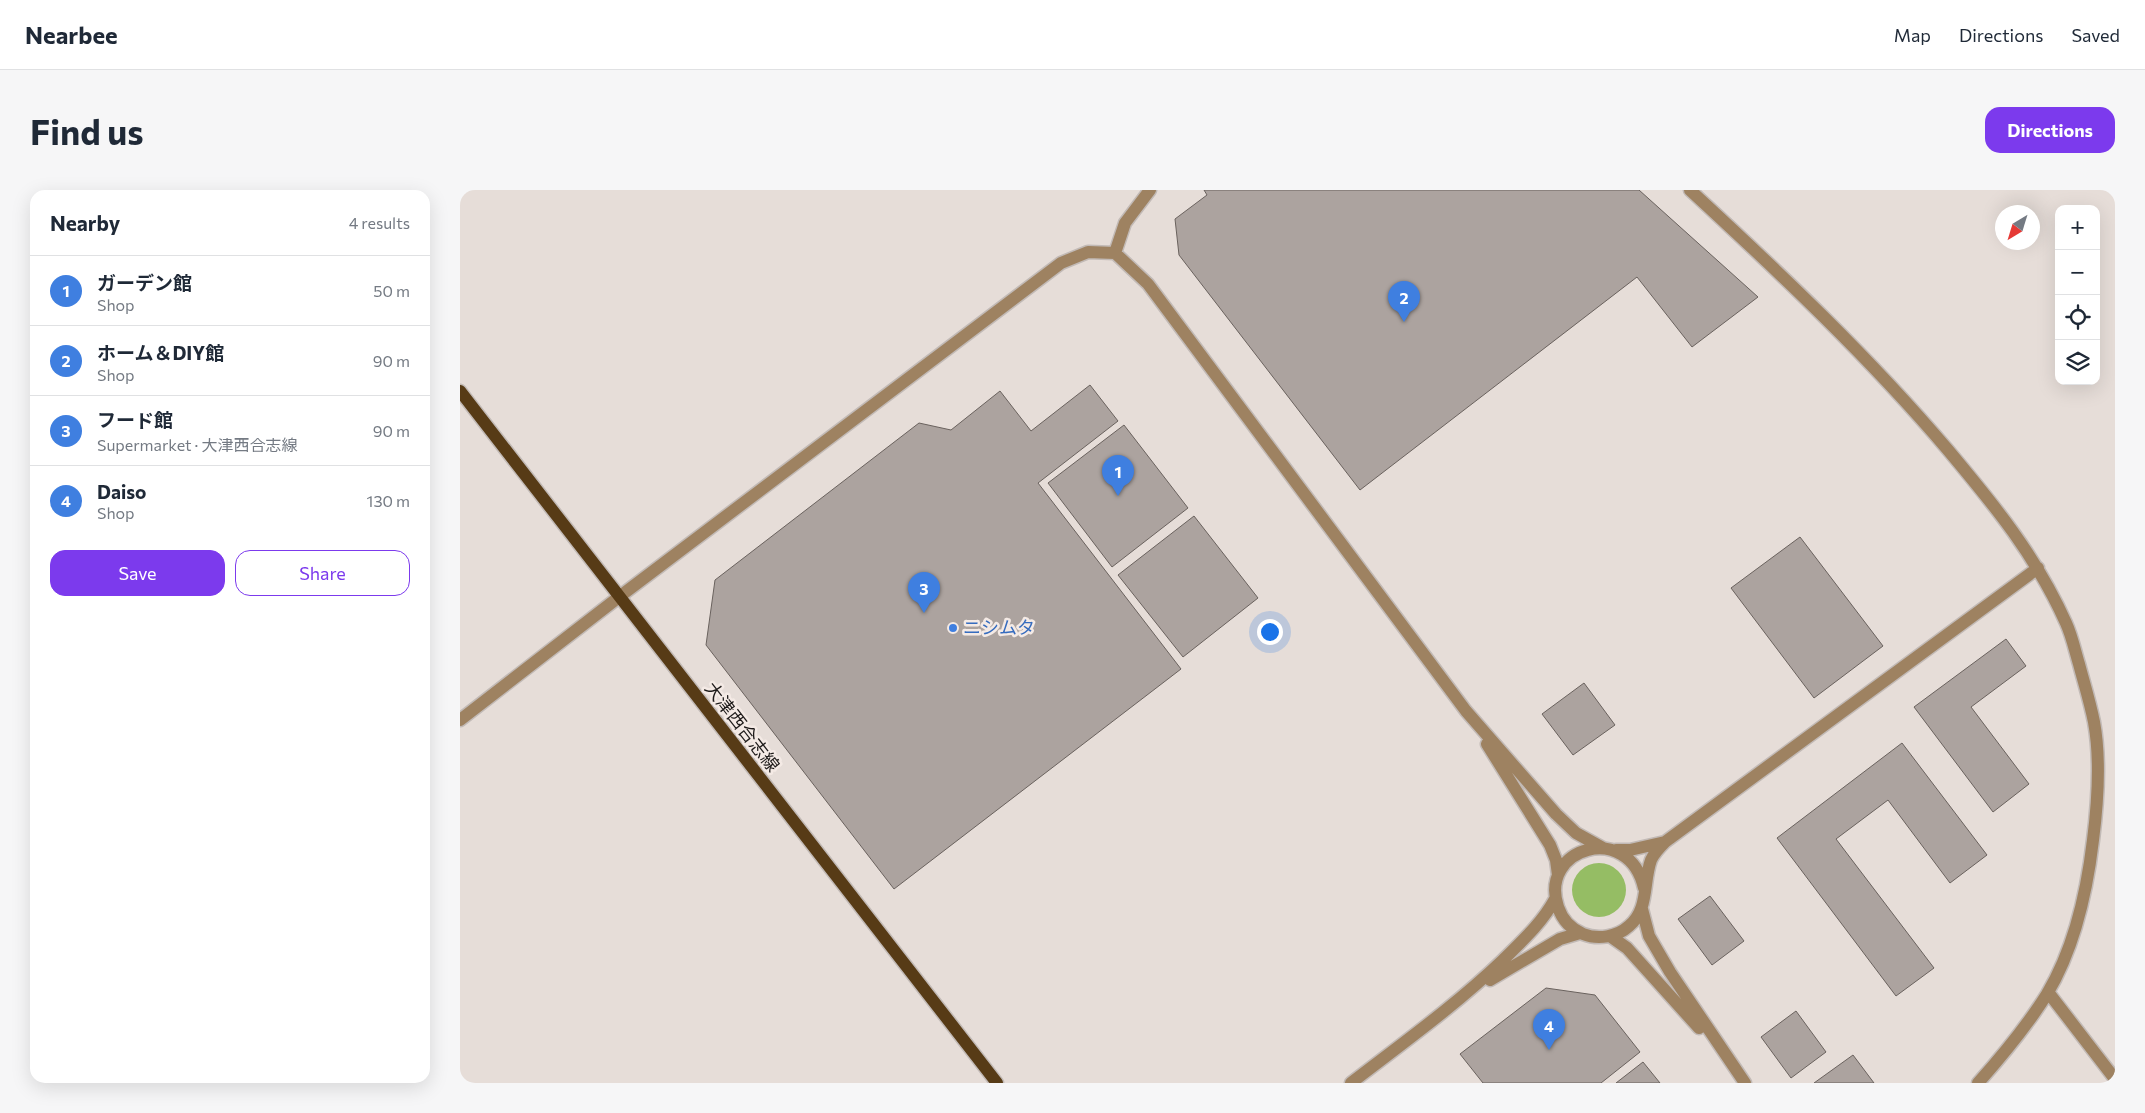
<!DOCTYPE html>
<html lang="en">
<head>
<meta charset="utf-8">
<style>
	body { margin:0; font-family:Commissioner,"Noto Sans JP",sans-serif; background:#f6f6f7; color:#1f2937 }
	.controls { position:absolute; right:15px; top:15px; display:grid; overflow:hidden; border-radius:10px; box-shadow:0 5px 20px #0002 }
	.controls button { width:45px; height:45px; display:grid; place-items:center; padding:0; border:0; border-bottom:1px solid #e0e1e3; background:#fff; color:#1f2937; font:25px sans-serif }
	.compass { position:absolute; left:1535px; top:15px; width:45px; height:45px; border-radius:50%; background:#fff; box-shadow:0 5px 20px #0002; rotate:218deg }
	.you { position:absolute; left:809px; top:441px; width:18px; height:18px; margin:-12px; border:4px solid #fff; border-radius:50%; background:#1a73e8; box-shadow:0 0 0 8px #1a73e833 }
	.badge { display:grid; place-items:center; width:32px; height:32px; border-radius:50%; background:#7c3aed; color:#fff; font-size:16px; font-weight:700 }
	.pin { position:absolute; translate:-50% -41px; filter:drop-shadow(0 1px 2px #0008) }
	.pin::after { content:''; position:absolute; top:26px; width:18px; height:15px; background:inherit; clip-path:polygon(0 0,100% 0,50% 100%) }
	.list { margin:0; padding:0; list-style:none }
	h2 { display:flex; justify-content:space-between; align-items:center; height:65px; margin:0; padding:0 20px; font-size:21px }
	h2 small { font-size:16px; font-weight:400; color:#747a83 }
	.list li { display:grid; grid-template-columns:32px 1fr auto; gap:15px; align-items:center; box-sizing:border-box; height:70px; padding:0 20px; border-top:1px solid #e0e1e3 }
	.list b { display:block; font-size:19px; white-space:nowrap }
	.list p { margin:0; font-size:16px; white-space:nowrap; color:#747a83 }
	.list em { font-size:16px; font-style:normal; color:#747a83 }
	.actions { display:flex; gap:10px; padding:15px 20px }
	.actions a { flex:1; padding:11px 0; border:1px solid #7c3aed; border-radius:15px; text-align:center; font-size:18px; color:#7c3aed }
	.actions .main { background:#7c3aed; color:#fff }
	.icon { flex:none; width:28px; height:28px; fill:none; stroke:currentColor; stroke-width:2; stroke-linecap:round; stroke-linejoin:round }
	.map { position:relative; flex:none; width:1655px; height:893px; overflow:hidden; border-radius:15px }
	header { display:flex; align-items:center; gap:30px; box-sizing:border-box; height:70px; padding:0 25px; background:#fff; border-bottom:1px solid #e0e1e3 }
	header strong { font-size:24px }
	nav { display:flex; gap:28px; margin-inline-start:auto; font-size:18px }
	.intro { display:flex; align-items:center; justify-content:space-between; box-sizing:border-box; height:120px; padding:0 30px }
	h1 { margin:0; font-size:35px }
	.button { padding:12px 22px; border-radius:15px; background:#7c3aed; color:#fff; font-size:18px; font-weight:700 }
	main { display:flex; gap:30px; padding:0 30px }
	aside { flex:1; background:#fff; border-radius:15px; box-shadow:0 5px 20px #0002 }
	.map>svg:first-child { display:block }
	.green { fill:#95bd64 }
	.building { fill:#aca39f; stroke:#6a625e }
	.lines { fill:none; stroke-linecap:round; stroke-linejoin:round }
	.minor-casing { stroke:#c2bab6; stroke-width:15 }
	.major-casing { stroke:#c2bab6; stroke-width:15 }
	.minor { stroke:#9e8261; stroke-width:12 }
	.major { stroke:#573b16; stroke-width:12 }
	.shop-dot { fill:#3f7fe0; stroke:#f4eae5; stroke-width:2 }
	.labels { text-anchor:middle; stroke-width:5; stroke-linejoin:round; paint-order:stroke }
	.shop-label { font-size:18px; fill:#366cbe; stroke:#f4eae5; text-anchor:start }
	.street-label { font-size:18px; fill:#1d1a19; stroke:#f4eae5 }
</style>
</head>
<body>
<header>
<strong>Nearbee</strong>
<nav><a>Map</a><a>Directions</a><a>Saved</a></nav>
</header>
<div class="intro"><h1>Find us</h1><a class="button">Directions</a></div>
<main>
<aside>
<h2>Nearby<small>4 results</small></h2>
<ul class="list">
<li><span class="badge" style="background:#3f7fe0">1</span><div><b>ガーデン館</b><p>Shop</p></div><em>50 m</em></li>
<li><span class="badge" style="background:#3f7fe0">2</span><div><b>ホーム＆DIY館</b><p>Shop</p></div><em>90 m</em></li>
<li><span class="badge" style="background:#3f7fe0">3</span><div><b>フード館</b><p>Supermarket · 大津西合志線</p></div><em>90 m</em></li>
<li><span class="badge" style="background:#3f7fe0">4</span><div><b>Daiso</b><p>Shop</p></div><em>130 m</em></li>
</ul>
<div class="actions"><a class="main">Save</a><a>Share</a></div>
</aside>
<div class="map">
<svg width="1655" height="893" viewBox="0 0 1655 893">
	<rect width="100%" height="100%" fill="#e6ddd8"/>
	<!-- green -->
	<path class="green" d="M1112 700a27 27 0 1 1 54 0a27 27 0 1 1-54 0Z"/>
	<!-- building -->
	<path class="building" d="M 744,0 L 1179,0 L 1298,107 L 1232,157 L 1177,87 L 900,300 L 719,65 L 715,29 L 747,5 Z
		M 630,195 L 658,231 L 578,293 L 721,479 L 434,699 L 246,455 L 255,390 L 459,233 L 491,240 L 540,201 L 571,241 Z
		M 664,235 L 728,318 L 652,377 L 588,293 Z
		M 734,326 L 798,408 L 723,467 L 658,385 Z
		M 1340,347 L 1423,456 L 1354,508 L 1271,398 Z
		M 1546,449 L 1566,476 L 1511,517 L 1569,594 L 1533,622 L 1454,517 Z
		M 1124,493 L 1155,535 L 1113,565 L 1082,524 Z
		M 1442,553 L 1527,665 L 1490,693 L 1428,610 L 1376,649 L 1474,778 L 1436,806 L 1317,648 Z
		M 1250,706 L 1284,751 L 1252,775 L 1218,729 Z
		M 1086,798 L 1135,805 L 1180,862 L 1141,893 L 1023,893 L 1000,864 Z
		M 1336,821 L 1366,862 L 1331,888 L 1301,847 Z
		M 1393,865 L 1414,893 L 1354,893 Z
		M 1183,872 L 1200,893 L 1156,893 Z"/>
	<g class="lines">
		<!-- minor casing -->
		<g class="minor-casing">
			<path id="minor" d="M 1230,0 C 1320,83 1409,167 1488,260 C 1535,316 1576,366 1606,433 C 1612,446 1615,461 1619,474 C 1624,493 1630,512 1634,532 C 1641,570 1638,611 1633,650 C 1627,701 1614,759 1587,804 C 1567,836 1543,865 1518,893
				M 655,63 L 665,33 L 690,0
				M 0,530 L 159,407 L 601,73 L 628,62 L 655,63 L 688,94 L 1006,521 L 1096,624 L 1116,643 L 1143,658
				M 1027,554 L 1090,655 L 1096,670 L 1098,685
				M 1156,660 L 1170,660 L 1205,652
				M 1184,698 C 1169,631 1078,657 1098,717 C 1102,729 1111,739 1123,744 C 1138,750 1157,747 1169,736 C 1189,720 1183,692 1191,670 C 1194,663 1200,657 1205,652 L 1578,378
				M 1182,719 L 1189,746 L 1210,782 L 1285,893
				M 1150,746 L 1167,758 L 1239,838
				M 1030,790 L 1100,749 L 1120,743
				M 1588,802 L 1655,889
				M 891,893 C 943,853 996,815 1043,770 C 1062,751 1082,733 1095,709"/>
		</g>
		<!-- major casing -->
		<g class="major-casing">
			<path id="major" d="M 0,201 L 537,893"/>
		</g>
		<!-- minor -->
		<use href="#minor" class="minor"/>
		<!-- major -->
		<use href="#major" class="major"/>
	</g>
	<!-- markers -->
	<circle class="shop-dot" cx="493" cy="438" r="5"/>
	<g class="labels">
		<!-- shop labels -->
		<g class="shop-label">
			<text x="503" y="444">ニシムタ</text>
		</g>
		<!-- street labels -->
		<g class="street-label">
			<text transform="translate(282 537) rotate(52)" y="6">大津西合志線</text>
		</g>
	</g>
</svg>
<div class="controls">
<button>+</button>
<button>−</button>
<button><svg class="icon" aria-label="locate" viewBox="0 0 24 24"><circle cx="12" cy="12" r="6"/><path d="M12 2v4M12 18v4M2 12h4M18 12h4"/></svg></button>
<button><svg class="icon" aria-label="layers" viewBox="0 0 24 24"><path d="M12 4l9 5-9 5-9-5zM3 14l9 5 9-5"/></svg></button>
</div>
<svg class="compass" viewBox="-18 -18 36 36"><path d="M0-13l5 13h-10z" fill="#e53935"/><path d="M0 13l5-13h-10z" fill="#747a83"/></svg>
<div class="you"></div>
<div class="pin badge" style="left:658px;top:306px;background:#3f7fe0">1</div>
<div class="pin badge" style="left:944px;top:132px;background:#3f7fe0">2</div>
<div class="pin badge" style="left:464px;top:423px;background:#3f7fe0">3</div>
<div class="pin badge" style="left:1089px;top:860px;background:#3f7fe0">4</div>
</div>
</main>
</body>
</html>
